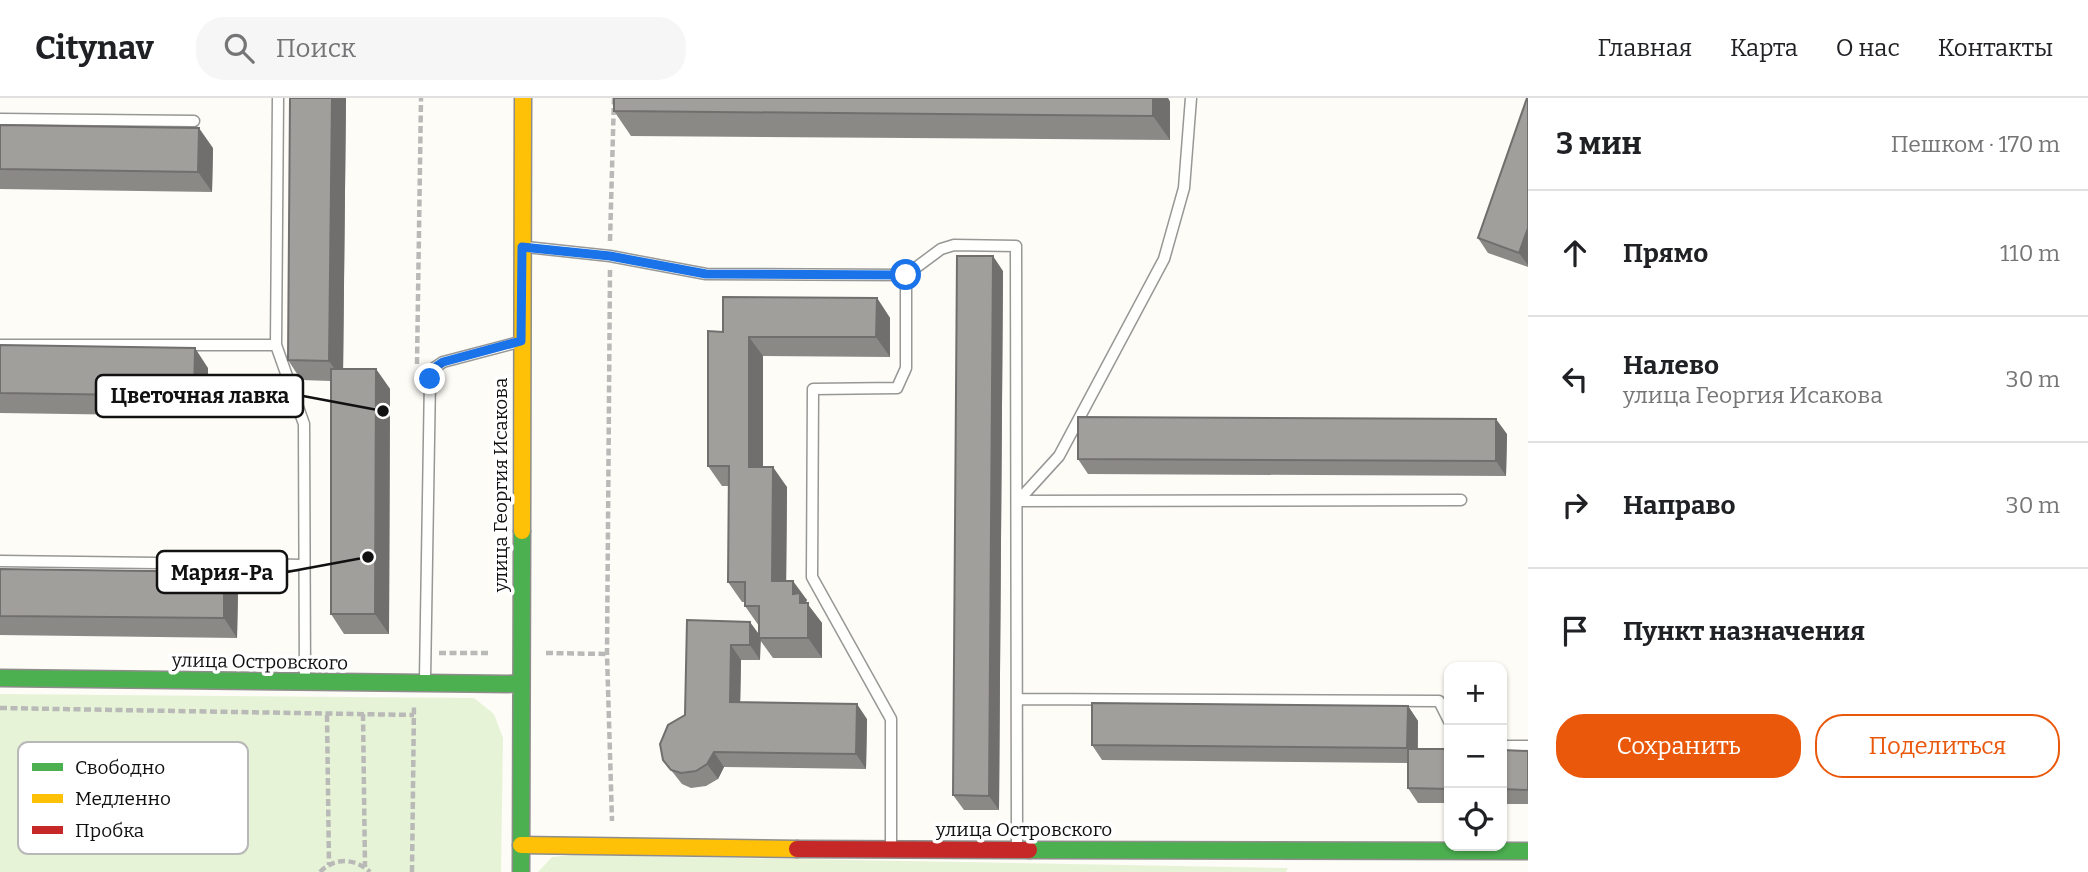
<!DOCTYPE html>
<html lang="ru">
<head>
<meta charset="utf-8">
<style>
	body { margin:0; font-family:Bitter,serif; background:#f6f6f6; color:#202124 }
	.controls { position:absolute; right:21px; bottom:21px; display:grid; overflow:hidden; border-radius:14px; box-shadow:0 2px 5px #0004 }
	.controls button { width:63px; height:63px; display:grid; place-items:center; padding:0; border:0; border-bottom:2px solid #e0e0e0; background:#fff; color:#202124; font:35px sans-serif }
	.stop { position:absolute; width:21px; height:21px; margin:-16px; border:5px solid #1a73e8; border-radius:50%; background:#fff }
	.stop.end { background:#1a73e8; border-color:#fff; box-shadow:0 2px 7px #0008 }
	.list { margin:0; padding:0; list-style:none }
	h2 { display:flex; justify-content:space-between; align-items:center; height:91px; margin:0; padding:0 28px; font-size:30px }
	h2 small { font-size:23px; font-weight:400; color:#757577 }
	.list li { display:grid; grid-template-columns:46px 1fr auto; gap:21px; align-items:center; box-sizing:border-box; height:126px; padding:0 28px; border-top:2px solid #e0e0e0 }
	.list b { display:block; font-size:26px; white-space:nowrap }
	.list p { margin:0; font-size:23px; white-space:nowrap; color:#757577 }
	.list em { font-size:23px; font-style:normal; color:#757577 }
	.actions { display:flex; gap:14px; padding:21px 28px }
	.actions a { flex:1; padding:16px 0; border:2px solid #ea580c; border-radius:28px; text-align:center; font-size:24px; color:#ea580c }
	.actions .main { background:#ea580c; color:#fff }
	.icon { flex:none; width:38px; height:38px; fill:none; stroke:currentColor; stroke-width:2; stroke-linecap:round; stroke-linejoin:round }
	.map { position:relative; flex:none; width:1528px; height:774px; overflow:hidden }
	header { display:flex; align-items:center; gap:42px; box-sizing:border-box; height:98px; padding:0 35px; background:#fff; border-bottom:2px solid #e0e0e0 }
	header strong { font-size:33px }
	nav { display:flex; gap:38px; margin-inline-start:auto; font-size:24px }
	.search { width:490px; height:63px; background:#f6f6f6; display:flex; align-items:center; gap:18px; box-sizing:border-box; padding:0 24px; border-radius:28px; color:#757577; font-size:26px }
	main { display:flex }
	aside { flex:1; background:#fff }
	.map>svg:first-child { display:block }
	.green { fill:#e7f3d7 }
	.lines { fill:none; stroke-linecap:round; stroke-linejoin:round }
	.lane-casing { stroke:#979795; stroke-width:13 }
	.fast-casing { stroke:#8e8d8b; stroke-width:19 }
	.slow-casing { stroke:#8e8d8b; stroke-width:19 }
	.jam-casing { stroke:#8e8d8b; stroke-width:19 }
	.path { stroke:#b9b9b8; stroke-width:4.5; stroke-dasharray:7 3.5; stroke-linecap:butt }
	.lane { stroke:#fffffe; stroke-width:10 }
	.fast { stroke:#4caf50; stroke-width:16 }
	.slow { stroke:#ffc107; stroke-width:16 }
	.jam { stroke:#c62828; stroke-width:16 }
	.wall { fill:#8a8986 }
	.shaded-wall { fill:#716f6d }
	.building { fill:#a19f9c; stroke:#716f6d; stroke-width:2 }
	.route { stroke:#1a73e8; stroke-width:9 }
	.labels { text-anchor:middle; stroke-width:7; stroke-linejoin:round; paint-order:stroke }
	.street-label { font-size:19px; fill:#111; stroke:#fff }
	.key { fill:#fff; stroke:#b8b8b8; stroke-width:2 }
	.key-label { font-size:19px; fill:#111 }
	.leader { fill:none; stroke:#111; stroke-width:2.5 }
	.callout-dot { fill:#111; stroke:#fff; stroke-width:2.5 }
	.callout { fill:#fff; stroke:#111; stroke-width:2.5 }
	.callout-label { font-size:21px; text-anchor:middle; font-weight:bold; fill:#111 }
</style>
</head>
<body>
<header>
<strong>Citynav</strong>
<div class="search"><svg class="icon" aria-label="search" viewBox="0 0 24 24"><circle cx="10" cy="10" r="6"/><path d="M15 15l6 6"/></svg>Поиск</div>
<nav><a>Главная</a><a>Карта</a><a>О нас</a><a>Контакты</a></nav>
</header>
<main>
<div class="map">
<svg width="1528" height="774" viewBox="0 0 1528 774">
	<rect width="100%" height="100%" fill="#fdfcf7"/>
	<!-- green -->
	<path class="green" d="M 0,596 L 474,600 L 494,616 L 503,640 L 501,774 L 0,774 Z
		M 572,757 L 1288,770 L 1286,774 L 538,774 L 552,759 Z"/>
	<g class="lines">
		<!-- lane casing -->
		<g class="lane-casing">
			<path id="lane" d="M 278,0 L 276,247 L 304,326 L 305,583
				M 0,21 L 194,23
				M 526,149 L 610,158 L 706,176 L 906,177 L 941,151 L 954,147 L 1016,148 L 1017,748
				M 0,247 L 276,247
				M 1018,403 L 1059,358 L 1164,161 L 1184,90 L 1191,0
				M 1018,403 L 1461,402
				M 0,463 L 304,467
				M 425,581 L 430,281 L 434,270 L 443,264 L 519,244
				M 1018,601 L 1439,603 L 1449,623
				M 1502,648 L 1528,648
				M 891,748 L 891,621 L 812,479 L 813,291 L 897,290 L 906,270 L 906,177"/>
		</g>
		<!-- fast casing -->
		<g class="fast-casing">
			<path id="fast" d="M 0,580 L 520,586
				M 1029,752 L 1528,753
				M 521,774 L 522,433"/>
		</g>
		<!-- slow casing -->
		<g class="slow-casing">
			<path id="slow" d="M 522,433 L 523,0
				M 521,747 L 797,751"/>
		</g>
		<!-- jam casing -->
		<g class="jam-casing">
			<path id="jam" d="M 797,751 L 1029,752"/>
		</g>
		<!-- path -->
		<path class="path" d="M 610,143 L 614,0
			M 610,172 L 607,556 L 612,723
			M 417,266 L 421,0
			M 439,555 L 491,555
			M 546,555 L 607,556
			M 0,610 L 414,617
			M 363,616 L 365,769
			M 327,617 L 329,767
			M 320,774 C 335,759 355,760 370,774
			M 412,774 L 414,607"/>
		<!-- lane -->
		<use href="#lane" class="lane"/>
		<!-- fast -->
		<use href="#fast" class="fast"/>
		<!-- slow -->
		<use href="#slow" class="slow"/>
		<!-- jam -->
		<use href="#jam" class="jam"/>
	</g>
	<!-- wall -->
	<path class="wall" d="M 290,0 L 346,0 L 343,271 L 376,271 L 390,291 L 389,536 L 344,536 L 331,516 L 331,283 L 301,282 L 288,262 Z
		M 614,0 L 1168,0 L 1170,4 L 1170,42 L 631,38 L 614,13 Z
		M 1528,0 L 1528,169 L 1488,155 L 1478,140 Z
		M 0,27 L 213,50 L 212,94 L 0,91 Z
		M 1003,173 L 999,712 L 964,712 L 953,697 Z
		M 877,200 L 890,220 L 890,259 L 763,258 L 763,369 L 787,389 L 786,483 L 807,502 L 806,504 L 822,525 L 822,560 L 773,560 L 760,542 L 760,562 L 741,562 L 740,604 L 867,621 L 866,671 L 724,669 L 718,681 L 706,688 L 691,690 L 682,686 L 663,662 L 685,617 L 687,522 L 759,537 L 759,528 L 745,508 L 745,504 L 742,504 L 728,484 L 729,388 L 722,388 L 708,368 L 723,234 Z
		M 0,247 L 208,270 L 208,318 L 0,315 Z
		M 1507,336 L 1506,378 L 1088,376 L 1078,361 Z
		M 0,471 L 238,494 L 237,540 L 0,537 Z
		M 1408,608 L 1418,623 L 1418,651 L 1449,651 L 1449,705 L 1418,705 L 1408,690 L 1408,665 L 1102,662 L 1092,647 Z
		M 1502,652 L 1528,653 L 1528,706 L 1502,706 Z"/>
	<!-- shaded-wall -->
	<path class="shaded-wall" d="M 332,0 L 346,0 L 343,283 L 329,263 Z
		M 1153,0 L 1168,0 L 1170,4 L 1170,42 L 1153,18 Z
		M 199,30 L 213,50 L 212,94 L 198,74 Z
		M 1528,130 L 1528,167 L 1519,155 Z
		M 993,158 L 1003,173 L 999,712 L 989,698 Z
		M 877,200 L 890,220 L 890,259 L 876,239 Z
		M 749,239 L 763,258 L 763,389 L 749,369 Z
		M 195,250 L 208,270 L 208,318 L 194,298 Z
		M 376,271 L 390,291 L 389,536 L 375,516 Z
		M 1496,321 L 1507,336 L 1506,378 L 1496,363 Z
		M 773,369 L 787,389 L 786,503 L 772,483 Z
		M 224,474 L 238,494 L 237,540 L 224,520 Z
		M 793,483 L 807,502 L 806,504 L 822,525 L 822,560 L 808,540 L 793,496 Z
		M 750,524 L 761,539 L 760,562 L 750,547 Z
		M 731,547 L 741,562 L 740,619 L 730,604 Z
		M 857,606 L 867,621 L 866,671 L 856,656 Z
		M 1408,608 L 1418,623 L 1417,665 L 1407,650 Z
		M 714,654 L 724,669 L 718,681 L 707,666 Z"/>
	<!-- building -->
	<path class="building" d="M 290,0 L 332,0 L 329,263 L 288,262 Z
		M 614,0 L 1153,0 L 1153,18 L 614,13 Z
		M 1527,0 L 1528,0 L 1528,130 L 1519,155 L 1478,140 Z
		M 0,27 L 199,30 L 198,74 L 0,71 Z
		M 957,158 L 993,158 L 989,698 L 953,697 Z
		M 723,199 L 877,200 L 876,239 L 749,239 L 749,369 L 773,369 L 772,483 L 793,483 L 793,496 L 800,495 L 800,505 L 808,505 L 808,540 L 759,540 L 759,508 L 745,508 L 745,484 L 728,484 L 729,368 L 708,368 L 708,233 L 723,234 Z
		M 0,247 L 195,250 L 194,298 L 0,295 Z
		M 331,271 L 376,271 L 375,516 L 331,516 Z
		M 1078,319 L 1496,321 L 1496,363 L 1078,361 Z
		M 0,471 L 224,474 L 224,520 L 0,518 Z
		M 687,522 L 750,524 L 750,547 L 731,547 L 730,604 L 857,606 L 856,656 L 714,654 L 707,666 L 696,673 L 681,675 L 671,672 L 663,662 L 660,646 L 668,627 L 685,617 Z
		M 1092,605 L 1408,608 L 1407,650 L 1092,647 Z
		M 1408,651 L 1449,651 L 1449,691 L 1408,690 Z
		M 1502,652 L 1528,653 L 1528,692 L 1502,691 Z"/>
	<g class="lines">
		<!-- route -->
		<path class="route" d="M 430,281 L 434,270 L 443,264 L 521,243 L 522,149 L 610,158 L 706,176 L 906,177"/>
	</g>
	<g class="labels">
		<!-- street labels -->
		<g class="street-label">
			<text transform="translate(500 387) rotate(-90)" y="7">улица Георгия Исакова</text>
			<text transform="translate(260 563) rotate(1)" y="7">улица Островского</text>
			<text x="1024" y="738">улица Островского</text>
		</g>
	</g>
	<!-- legend -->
	<rect x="18" y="644" width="230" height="112" rx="10" class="key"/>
	<rect x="32" y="665" width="31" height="8" fill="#4caf50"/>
	<rect x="32" y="696" width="31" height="9" fill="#ffc107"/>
	<rect x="32" y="728" width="31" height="8" fill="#c62828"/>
	<g class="key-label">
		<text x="75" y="676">Свободно</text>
		<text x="75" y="707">Медленно</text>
		<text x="75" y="739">Пробка</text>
	</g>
	<!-- callouts -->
	<path class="leader" d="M383 313L303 298M368 459L287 474"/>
	<g class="callout-dot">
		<circle cx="383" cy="313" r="7"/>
		<circle cx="368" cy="459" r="7"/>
	</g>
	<g class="callout">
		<rect x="96" y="277" width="207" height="42" rx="7"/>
		<rect x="157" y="453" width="130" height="42" rx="7"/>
	</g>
	<g class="callout-label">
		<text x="200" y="305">Цветочная лавка</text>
		<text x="222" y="482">Мария-Ра</text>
	</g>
</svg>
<div class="controls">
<button>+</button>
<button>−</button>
<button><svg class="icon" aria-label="locate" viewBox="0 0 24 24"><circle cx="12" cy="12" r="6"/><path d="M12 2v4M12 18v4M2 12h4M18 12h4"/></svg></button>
</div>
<div class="stop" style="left:906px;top:177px"></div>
<div class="stop end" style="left:430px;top:281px"></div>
</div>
<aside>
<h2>3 мин<small>Пешком · 170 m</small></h2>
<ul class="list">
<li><svg class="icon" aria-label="ahead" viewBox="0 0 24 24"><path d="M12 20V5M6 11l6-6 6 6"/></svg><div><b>Прямо</b></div><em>110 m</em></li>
<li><svg class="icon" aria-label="left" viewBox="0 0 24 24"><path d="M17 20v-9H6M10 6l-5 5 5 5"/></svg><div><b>Налево</b><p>улица Георгия Исакова</p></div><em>30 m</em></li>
<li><svg class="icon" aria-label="right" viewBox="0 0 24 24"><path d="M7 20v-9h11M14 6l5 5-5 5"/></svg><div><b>Направо</b></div><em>30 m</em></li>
<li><svg class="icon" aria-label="arrive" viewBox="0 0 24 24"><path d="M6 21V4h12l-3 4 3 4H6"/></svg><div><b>Пункт назначения</b></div></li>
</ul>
<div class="actions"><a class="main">Сохранить</a><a>Поделиться</a></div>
</aside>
</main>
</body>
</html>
